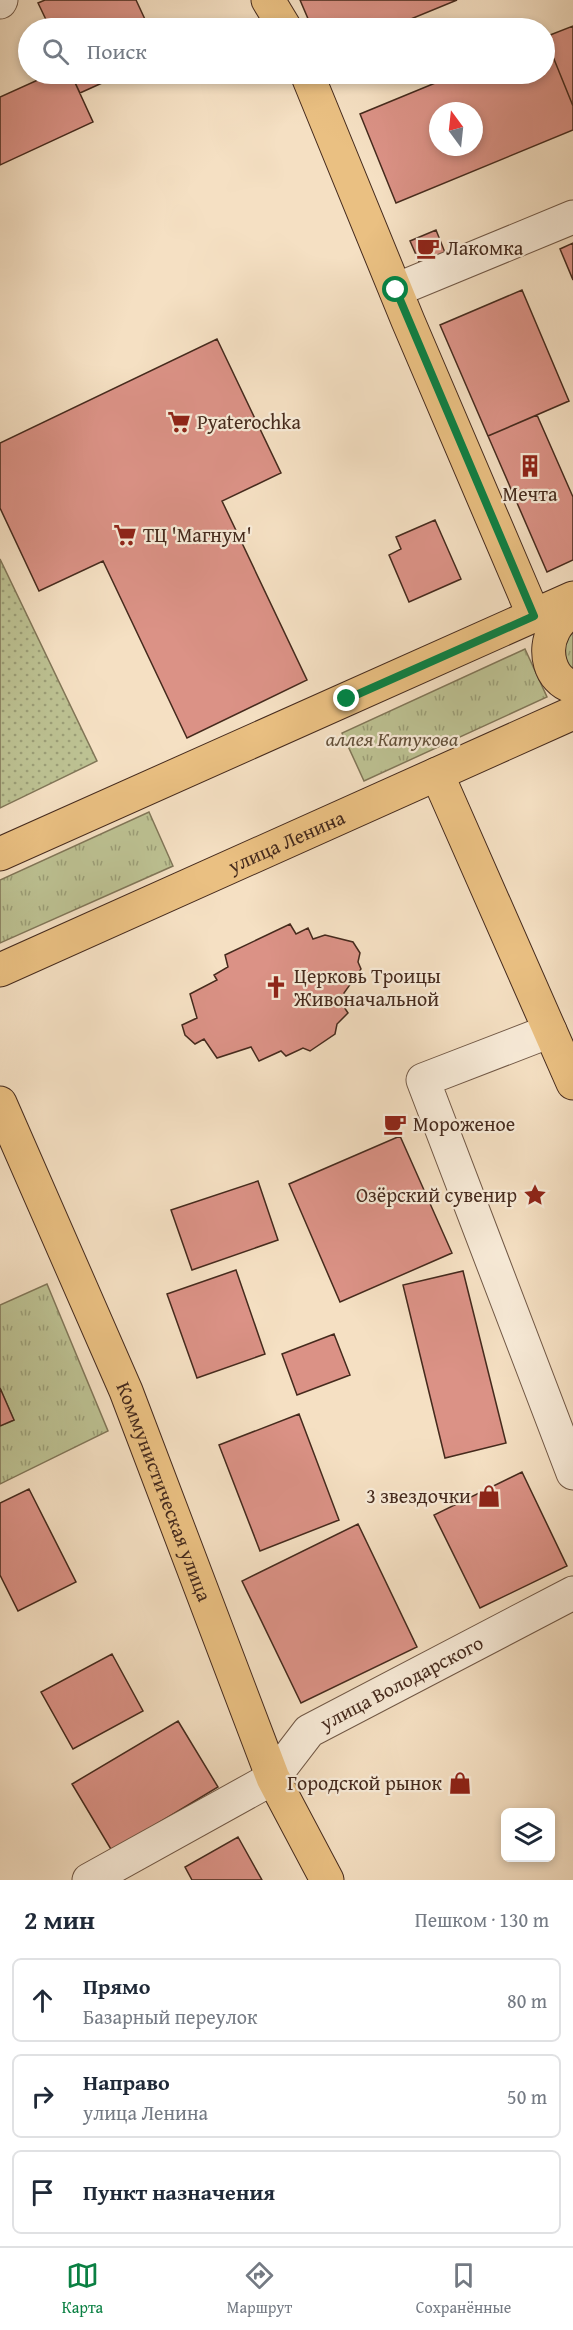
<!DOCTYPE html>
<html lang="ru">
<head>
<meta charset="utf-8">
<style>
	body { margin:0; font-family:"Gentium Book Plus",serif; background:#f2f2f3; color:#1f2937 }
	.controls { position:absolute; right:18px; bottom:18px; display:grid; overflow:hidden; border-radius:9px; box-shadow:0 3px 9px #0003 }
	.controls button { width:54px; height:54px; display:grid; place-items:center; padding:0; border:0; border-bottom:2px solid #e0e1e3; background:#fff; color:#1f2937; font:30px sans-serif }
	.compass { position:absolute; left:429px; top:102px; width:54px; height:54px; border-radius:50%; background:#fff; box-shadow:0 3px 9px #0003; rotate:345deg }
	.stop { position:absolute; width:18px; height:18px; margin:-14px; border:4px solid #0b8043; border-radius:50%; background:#fff }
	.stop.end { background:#0b8043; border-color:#fff; box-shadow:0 2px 6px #0008 }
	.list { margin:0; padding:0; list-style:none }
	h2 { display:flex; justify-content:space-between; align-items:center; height:78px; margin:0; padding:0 24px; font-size:26px }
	h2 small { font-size:20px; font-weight:400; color:#747a83 }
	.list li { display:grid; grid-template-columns:39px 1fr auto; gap:18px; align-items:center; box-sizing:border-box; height:84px; margin:0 12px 12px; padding:0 12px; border:2px solid #e0e1e3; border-radius:9px }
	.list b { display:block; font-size:22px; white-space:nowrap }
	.list p { margin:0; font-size:20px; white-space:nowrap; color:#747a83 }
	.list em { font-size:20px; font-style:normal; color:#747a83 }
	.icon { flex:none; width:33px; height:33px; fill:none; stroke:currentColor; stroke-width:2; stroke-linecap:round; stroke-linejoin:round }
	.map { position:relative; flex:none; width:573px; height:1880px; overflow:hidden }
	.search { position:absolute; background:#fff; box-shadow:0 3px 9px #0003; left:18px; right:18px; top:18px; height:66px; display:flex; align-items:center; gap:15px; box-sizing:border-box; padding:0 21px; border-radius:33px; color:#747a83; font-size:22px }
	.sheet { height:366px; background:#fff }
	nav { display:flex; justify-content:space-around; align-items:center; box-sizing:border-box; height:84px; border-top:2px solid #e0e1e3; background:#fff; font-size:16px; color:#747a83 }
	nav a { display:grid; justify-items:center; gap:3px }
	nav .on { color:#0b8043 }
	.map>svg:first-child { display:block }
	.grass { fill:url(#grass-dots); stroke:#817658; stroke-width:1.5 }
	.park { fill:url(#park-tufts); stroke:#817658; stroke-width:1.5 }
	.building { fill:#db9286; stroke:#452a1d; stroke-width:1.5; fill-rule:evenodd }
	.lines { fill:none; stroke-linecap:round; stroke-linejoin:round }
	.minor-casing { stroke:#715846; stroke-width:35 }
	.major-casing { stroke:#452a1d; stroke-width:35 }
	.minor { stroke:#f8ebd8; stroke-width:33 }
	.major { stroke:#eac082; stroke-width:33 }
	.route { stroke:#0b8043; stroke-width:8 }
	.labels { text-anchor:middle; stroke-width:4.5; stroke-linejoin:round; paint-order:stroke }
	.poi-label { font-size:20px; fill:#452a1d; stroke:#f8ebd8; text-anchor:start }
	.park-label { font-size:20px; font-style:italic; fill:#63503a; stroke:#f8ebd8 }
	.street-label { font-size:20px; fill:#452a1d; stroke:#f8ebd8 }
</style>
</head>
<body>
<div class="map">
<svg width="573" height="1880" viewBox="0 0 573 1880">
	<defs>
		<pattern id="grass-dots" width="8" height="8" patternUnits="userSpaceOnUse" patternTransform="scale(1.5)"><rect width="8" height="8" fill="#bdc293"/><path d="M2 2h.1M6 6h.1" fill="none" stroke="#9b9e77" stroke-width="1.8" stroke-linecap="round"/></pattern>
		<pattern id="park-tufts" width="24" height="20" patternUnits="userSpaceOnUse" patternTransform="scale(1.5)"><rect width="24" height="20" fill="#bdc293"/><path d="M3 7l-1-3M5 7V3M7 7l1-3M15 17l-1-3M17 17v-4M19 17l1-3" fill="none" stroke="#9b9e77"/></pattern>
	</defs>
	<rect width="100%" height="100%" fill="#f5e0c3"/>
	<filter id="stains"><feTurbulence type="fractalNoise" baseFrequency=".00333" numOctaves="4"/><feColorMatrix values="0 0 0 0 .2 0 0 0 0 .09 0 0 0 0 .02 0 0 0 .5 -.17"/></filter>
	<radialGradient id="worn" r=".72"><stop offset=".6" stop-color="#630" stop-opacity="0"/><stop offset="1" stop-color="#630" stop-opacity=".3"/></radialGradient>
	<!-- grass -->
	<path class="grass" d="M 0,559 L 97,761 L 0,808 Z"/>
	<!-- park -->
	<path class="park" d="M 573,627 L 573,676 L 563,668 L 565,633 Z
		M 525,649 L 547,697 L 364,781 L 342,733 Z
		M 149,812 L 173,866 L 0,943 L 0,880 Z
		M 47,1284 L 108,1431 L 0,1484 L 0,1426 L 14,1420 L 0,1388 L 0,1305 Z"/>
	<!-- building -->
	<path class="building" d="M 45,0 L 136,0 L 149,28 L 50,28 L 38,3 Z
		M 300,0 L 457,0 L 389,28 L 312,28 Z
		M 573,26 L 573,106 L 545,37 Z
		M 545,37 L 573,106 L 573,130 L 396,203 L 360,114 L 457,74 L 544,74 ZM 438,111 L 474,111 L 474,147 L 438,147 Z
		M 51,74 L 71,74 L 93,122 L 0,165 L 0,97 Z
		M 71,74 L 122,74 L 80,93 Z
		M 436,230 L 446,255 L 421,266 L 410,241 Z
		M 573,243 L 573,280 L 560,249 Z
		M 522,290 L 569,401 L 488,436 L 440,325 Z
		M 217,339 L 281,473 L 222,501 L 307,680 L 187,738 L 103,561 L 39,591 L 0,508 L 0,443 Z
		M 537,415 L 573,497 L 573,560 L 547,572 L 488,436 Z
		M 435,520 L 461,579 L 409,602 L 389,555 L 401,549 L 396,537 Z
		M 290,924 L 296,934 L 308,928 L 313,939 L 325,935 L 353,942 L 360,953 L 358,962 L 361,969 L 344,993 L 349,1003 L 344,1007 L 348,1013 L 337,1024 L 335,1034 L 310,1051 L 303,1048 L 286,1056 L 281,1051 L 259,1061 L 251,1047 L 217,1058 L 204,1039 L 195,1044 L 185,1035 L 182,1025 L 197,1018 L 190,994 L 217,980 L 214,975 L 228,967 L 225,955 Z
		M 400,1136 L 452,1253 L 340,1302 L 289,1184 Z
		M 258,1181 L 278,1240 L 192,1270 L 171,1210 Z
		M 236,1270 L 265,1354 L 197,1378 L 167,1294 Z
		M 463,1271 L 506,1443 L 445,1458 L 403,1285 Z
		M 334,1334 L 350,1375 L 297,1395 L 282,1354 Z
		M 0,1388 L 14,1420 L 0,1426 Z
		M 299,1414 L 339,1520 L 260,1551 L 219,1445 Z
		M 522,1472 L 567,1566 L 480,1608 L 434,1515 Z
		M 29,1489 L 76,1582 L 18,1611 L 0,1575 L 0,1503 Z
		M 358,1524 L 417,1647 L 301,1703 L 242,1581 Z
		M 112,1654 L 143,1711 L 73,1749 L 41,1692 Z
		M 178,1721 L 218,1787 L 112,1851 L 72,1784 Z
		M 238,1837 L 262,1880 L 192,1880 L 185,1867 Z"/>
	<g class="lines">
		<!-- minor casing -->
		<g class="minor-casing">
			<g id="minor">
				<path d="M 0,2 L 1,0"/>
				<path d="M 396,290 L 573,217"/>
				<path d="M 550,1031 L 423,1080 L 573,1473"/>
				<path id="s1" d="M 89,1880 L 273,1778 L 309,1731 L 573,1593"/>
			</g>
		</g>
		<!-- major casing -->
		<g class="major-casing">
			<g id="major">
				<path d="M 268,0 L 285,28"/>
				<path d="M 307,74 L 408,321 L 534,616"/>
				<path d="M 573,608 C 567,614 558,622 554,630 C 543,650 549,680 573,687"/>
				<path d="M 437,774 L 573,1083"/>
				<path d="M 0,854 L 573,598"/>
				<path id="s2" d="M 0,970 L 573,713"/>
				<path id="s3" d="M 0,1103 L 126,1391 L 273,1778 L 327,1880"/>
			</g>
		</g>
		<!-- minor -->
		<use href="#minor" class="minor"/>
		<!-- major -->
		<use href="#major" class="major"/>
	</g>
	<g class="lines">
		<!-- route -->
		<path class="route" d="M 347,699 L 534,616 L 396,290"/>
	</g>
	<!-- icons -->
	<defs>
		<g id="cafe-bare" transform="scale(1.8)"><path d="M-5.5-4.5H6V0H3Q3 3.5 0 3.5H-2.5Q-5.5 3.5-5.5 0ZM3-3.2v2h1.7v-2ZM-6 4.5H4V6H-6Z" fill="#8f2418" stroke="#f8ebd8" stroke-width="2.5" paint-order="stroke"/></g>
		<g id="supermarket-bare" transform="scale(1.8)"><path d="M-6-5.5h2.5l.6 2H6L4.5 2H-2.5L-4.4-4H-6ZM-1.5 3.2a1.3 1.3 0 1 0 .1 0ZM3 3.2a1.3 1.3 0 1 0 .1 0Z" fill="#8f2418" stroke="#f8ebd8" stroke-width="2.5" paint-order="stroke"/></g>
		<g id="building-bare" transform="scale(1.8)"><path d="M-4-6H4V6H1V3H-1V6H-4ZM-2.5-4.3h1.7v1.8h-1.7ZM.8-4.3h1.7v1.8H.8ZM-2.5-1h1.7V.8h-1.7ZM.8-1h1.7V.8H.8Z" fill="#8f2418" stroke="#f8ebd8" stroke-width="2.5" paint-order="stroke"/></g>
		<g id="church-bare" transform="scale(1.8)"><path d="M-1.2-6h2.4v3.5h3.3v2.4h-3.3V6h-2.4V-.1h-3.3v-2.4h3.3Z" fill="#8f2418" stroke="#f8ebd8" stroke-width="2.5" paint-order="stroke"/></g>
		<g id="sight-bare" transform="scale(1.8)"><path d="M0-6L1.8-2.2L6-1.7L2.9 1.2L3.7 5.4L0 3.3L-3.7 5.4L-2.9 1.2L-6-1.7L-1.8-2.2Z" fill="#8f2418" stroke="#f8ebd8" stroke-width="2.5" paint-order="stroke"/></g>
		<g id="shop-bare" transform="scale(1.8)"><path d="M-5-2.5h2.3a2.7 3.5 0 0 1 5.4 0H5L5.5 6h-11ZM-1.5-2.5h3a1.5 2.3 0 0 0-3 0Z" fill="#8f2418" stroke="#f8ebd8" stroke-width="2.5" paint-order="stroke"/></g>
	</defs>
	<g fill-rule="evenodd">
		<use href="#cafe-bare" x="428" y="248"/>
		<use href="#supermarket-bare" x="179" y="422"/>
		<use href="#building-bare" x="530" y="466"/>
		<use href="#supermarket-bare" x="125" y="535"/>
		<use href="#church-bare" x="276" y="987"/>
		<use href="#cafe-bare" x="395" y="1124"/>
		<use href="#sight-bare" x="535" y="1195"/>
		<use href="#shop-bare" x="489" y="1496"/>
		<use href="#shop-bare" x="460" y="1783"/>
	</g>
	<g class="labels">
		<!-- poi labels -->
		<g class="poi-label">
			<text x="446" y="255">Лакомка</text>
			<text x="197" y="429">Pyaterochka</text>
			<text x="530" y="501" text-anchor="middle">Мечта</text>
			<text x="143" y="542">ТЦ 'Магнум'</text>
			<text x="294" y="983">Церковь Троицы<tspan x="294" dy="23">Живоначальной</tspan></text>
			<text x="413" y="1131">Мороженое</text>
			<text x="517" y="1202" text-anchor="end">Озёрский сувенир</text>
			<text x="471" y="1503" text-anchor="end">3 звездочки</text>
			<text x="442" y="1790" text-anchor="end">Городской рынок</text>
		</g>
		<!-- park labels -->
		<g class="park-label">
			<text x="392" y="746">аллея Катукова</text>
		</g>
		<!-- street labels -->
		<g class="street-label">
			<text dy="7" stroke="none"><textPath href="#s2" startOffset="314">улица Ленина</textPath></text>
			<text dy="7" stroke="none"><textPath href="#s3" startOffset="422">Коммунистическая улица</textPath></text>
			<text dy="7" stroke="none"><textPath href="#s1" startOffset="374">улица Володарского</textPath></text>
		</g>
	</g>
	<rect width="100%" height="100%" filter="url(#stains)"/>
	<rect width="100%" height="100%" fill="url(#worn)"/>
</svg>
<div class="controls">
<button><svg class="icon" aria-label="layers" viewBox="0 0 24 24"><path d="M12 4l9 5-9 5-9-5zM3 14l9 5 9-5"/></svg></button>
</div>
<svg class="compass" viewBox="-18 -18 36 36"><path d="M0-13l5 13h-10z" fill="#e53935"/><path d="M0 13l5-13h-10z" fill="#747a83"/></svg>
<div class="stop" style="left:396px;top:290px"></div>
<div class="stop end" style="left:347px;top:699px"></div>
<div class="search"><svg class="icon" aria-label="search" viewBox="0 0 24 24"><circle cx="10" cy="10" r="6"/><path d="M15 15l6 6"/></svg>Поиск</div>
</div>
<section class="sheet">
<h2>2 мин<small>Пешком · 130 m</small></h2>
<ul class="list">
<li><svg class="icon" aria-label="ahead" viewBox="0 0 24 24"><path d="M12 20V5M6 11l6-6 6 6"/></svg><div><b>Прямо</b><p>Базарный переулок</p></div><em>80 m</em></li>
<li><svg class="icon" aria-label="right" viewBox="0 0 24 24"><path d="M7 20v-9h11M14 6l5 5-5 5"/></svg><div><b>Направо</b><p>улица Ленина</p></div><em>50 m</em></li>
<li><svg class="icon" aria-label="arrive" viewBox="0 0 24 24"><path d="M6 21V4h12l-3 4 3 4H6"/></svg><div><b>Пункт назначения</b></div></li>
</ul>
</section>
<nav>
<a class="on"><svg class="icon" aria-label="map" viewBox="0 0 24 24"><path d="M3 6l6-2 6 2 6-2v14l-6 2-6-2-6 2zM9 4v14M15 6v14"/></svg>Карта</a>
<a><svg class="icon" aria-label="directions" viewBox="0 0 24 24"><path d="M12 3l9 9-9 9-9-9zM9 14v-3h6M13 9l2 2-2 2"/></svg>Маршрут</a>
<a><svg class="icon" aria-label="saved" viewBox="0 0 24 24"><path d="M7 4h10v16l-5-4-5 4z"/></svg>Сохранённые</a>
</nav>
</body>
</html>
